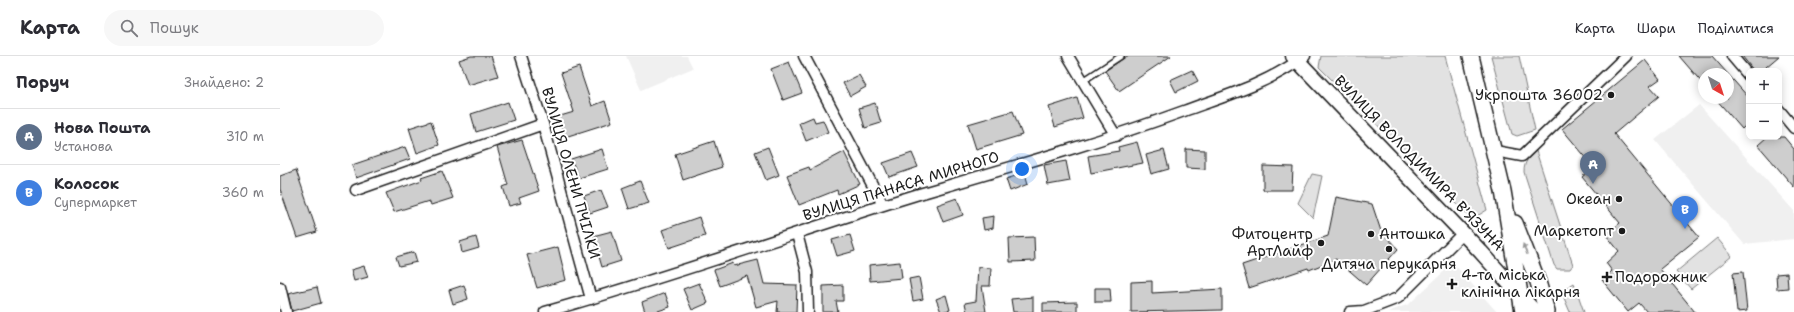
<!DOCTYPE html>
<html lang="uk">
<head>
<meta charset="utf-8">
<style>
	body { margin:0; font-family:"Shantell Sans",sans-serif; background:#f7f7f7; color:#2b2b33 }
	.controls { position:absolute; right:12px; top:12px; display:grid; overflow:hidden; border-radius:8px; box-shadow:0 2px 10px #0003 }
	.controls button { width:36px; height:36px; display:grid; place-items:center; padding:0; border:0; border-bottom:1px solid #e1e1e2; background:#fff; color:#2b2b33; font:20px sans-serif }
	.compass { position:absolute; left:1418px; top:12px; width:36px; height:36px; border-radius:50%; background:#fff; box-shadow:0 2px 10px #0003; rotate:141deg }
	.you { position:absolute; left:742px; top:113px; width:14px; height:14px; margin:-10px; border:3px solid #fff; border-radius:50%; background:#1a73e8; box-shadow:0 0 0 6px #1a73e833 }
	.badge { display:grid; place-items:center; width:26px; height:26px; border-radius:50%; background:#1c1c1c; color:#fff; font-size:13px; font-weight:700 }
	.pin { position:absolute; translate:-50% -33px; filter:drop-shadow(0 1px 2px #0008) }
	.pin::after { content:''; position:absolute; top:21px; width:14px; height:12px; background:inherit; clip-path:polygon(0 0,100% 0,50% 100%) }
	.list { margin:0; padding:0; list-style:none }
	h2 { display:flex; justify-content:space-between; align-items:center; height:52px; margin:0; padding:0 16px; font-size:17px }
	h2 small { font-size:13px; font-weight:400; color:#7c7c81 }
	.list li { display:grid; grid-template-columns:26px 1fr auto; gap:12px; align-items:center; box-sizing:border-box; height:56px; padding:0 16px; border-top:1px solid #e1e1e2 }
	.list b { display:block; font-size:15px; white-space:nowrap }
	.list p { margin:0; font-size:13px; white-space:nowrap; color:#7c7c81 }
	.list em { font-size:13px; font-style:normal; color:#7c7c81 }
	.icon { flex:none; width:22px; height:22px; fill:none; stroke:currentColor; stroke-width:2; stroke-linecap:round; stroke-linejoin:round }
	.map { position:relative; flex:none; width:1514px; height:256px; overflow:hidden }
	header { display:flex; align-items:center; gap:24px; box-sizing:border-box; height:56px; padding:0 20px; background:#fff; border-bottom:1px solid #e1e1e2 }
	header strong { font-size:19px }
	nav { display:flex; gap:22px; margin-inline-start:auto; font-size:14px }
	.search { width:280px; height:36px; background:#f7f7f7; display:flex; align-items:center; gap:10px; box-sizing:border-box; padding:0 14px; border-radius:22px; color:#7c7c81; font-size:15px }
	main { display:flex }
	aside { flex:1; background:#fff }
	.map>svg:first-child { display:block }
	.built { fill:#f0f0f0 }
	.green { fill:#e2e2e2; stroke:#7f7f7f }
	.building { fill:#cecece; stroke:#1c1c1c }
	.lines { fill:none; stroke-linecap:round; stroke-linejoin:round }
	.service-casing { stroke:#1c1c1c; stroke-width:8 }
	.minor-casing { stroke:#1c1c1c; stroke-width:13 }
	.secondary-casing { stroke:#1c1c1c; stroke-width:17 }
	.primary-casing { stroke:#1c1c1c; stroke-width:18 }
	.service { stroke:#fff; stroke-width:5 }
	.minor { stroke:#fff; stroke-width:10 }
	.secondary { stroke:#fff; stroke-width:14 }
	.primary { stroke:#fff; stroke-width:15 }
	.oneway { fill:#999 }
	.poi-dot { fill:#1c1c1c; stroke:#fff; stroke-width:1.5 }
	.labels { text-anchor:middle; stroke-width:4; stroke-linejoin:round; paint-order:stroke }
	.poi-label { font-size:15px; fill:#1c1c1c; stroke:#fff; text-anchor:end }
	.street-label { font-size:15px; fill:#1c1c1c; stroke:#fff }
</style>
</head>
<body>
<header>
<strong>Карта</strong>
<div class="search"><svg class="icon" aria-label="search" viewBox="0 0 24 24"><circle cx="10" cy="10" r="6"/><path d="M15 15l6 6"/></svg>Пошук</div>
<nav><a>Карта</a><a>Шари</a><a>Поділитися</a></nav>
</header>
<main>
<aside>
<h2>Поруч<small>Знайдено: 2</small></h2>
<ul class="list">
<li><span class="badge" style="background:#5c6f8a">A</span><div><b>Нова Пошта</b><p>Установа</p></div><em>310 m</em></li>
<li><span class="badge" style="background:#3f7fe0">B</span><div><b>Колосок</b><p>Супермаркет</p></div><em>360 m</em></li>
</ul>
</aside>
<div class="map">
<svg width="1514" height="256" viewBox="0 0 1514 256">
	<rect width="100%" height="100%" fill="#fff"/>
	<filter id="ink" filterUnits="userSpaceOnUse"><feTurbulence type="fractalNoise" baseFrequency=".025" numOctaves="2"/><feDisplacementMap in="SourceGraphic" scale="8" xChannelSelector="R" yChannelSelector="G"/><feConvolveMatrix kernelMatrix="1 2 1 2 8 2 1 2 1" color-interpolation-filters="sRGB"/></filter>
	<g filter="url(#ink)">
		<!-- built -->
		<path class="built" d="M 346,0 L 407,0 L 413,12 L 361,34 Z
			M 1419,49 L 1514,155 L 1514,183 L 1464,188 L 1375,84 Z
			M 1173,207 L 1217,256 L 1108,256 L 1129,248 Z"/>
		<!-- green -->
		<path class="green" d="M 1041,0 L 1165,0 L 1207,154 L 1192,163 L 1039,11 Z
			M 1211,0 L 1239,0 L 1255,74 L 1237,80 L 1232,78 Z
			M 1256,95 L 1293,209 L 1290,213 L 1277,213 L 1274,209 L 1244,116 C 1244,105 1249,102 1256,95 Z
			M 1032,118 L 1042,120 L 1033,162 L 1018,147 Z
			M 1437,182 L 1452,200 L 1411,233 L 1396,216 Z
			M 1294,227 L 1304,256 L 1290,256 L 1284,242 L 1285,233 Z"/>
		<!-- building -->
		<path class="building" d="M 191,0 L 211,0 L 218,20 L 188,29 L 179,4 Z
			M 847,0 L 891,0 L 839,35 L 825,15 Z
			M 1399,0 L 1432,0 L 1469,42 L 1469,66 L 1462,73 L 1435,42 L 1448,42 L 1448,18 L 1424,18 L 1424,29 Z
			M 1462,0 L 1499,0 L 1486,11 L 1489,15 L 1474,15 Z
			M 1365,4 L 1380,23 L 1370,30 L 1379,40 L 1334,78 L 1419,181 L 1380,213 L 1415,256 L 1367,256 L 1359,247 L 1348,256 L 1322,224 L 1332,215 L 1326,207 L 1339,195 L 1326,179 L 1340,167 L 1302,121 L 1314,111 L 1282,73 Z
			M 509,6 L 522,37 L 503,44 L 491,13 Z
			M 299,11 L 312,50 L 325,45 L 332,66 L 285,81 L 277,61 L 294,56 L 281,17 Z
			M 912,14 L 918,25 L 896,36 L 890,24 Z
			M 579,19 L 586,31 L 570,40 L 563,27 Z
			M 797,42 L 803,62 L 775,71 L 769,51 Z
			M 228,46 L 234,64 L 196,76 L 191,58 Z
			M 595,47 L 601,67 L 585,72 L 579,52 Z
			M 733,55 L 742,79 L 696,93 L 688,68 Z
			M 533,61 L 535,66 L 543,64 L 548,76 L 526,85 L 519,67 Z
			M 151,65 L 159,89 L 137,97 L 129,72 Z
			M 1487,81 L 1504,81 L 1514,93 L 1514,131 L 1478,89 Z
			M 242,84 L 259,135 L 239,142 L 241,147 L 229,150 L 223,131 L 228,129 L 217,91 Z
			M 434,85 L 442,111 L 403,124 L 395,98 Z
			M 857,86 L 863,107 L 811,117 L 808,100 L 839,95 L 838,91 Z
			M 125,91 L 130,103 L 76,122 L 72,109 Z
			M 488,91 L 499,119 L 486,124 L 475,96 Z
			M 322,93 L 328,113 L 299,122 L 291,103 Z
			M 906,93 L 925,94 L 925,113 L 906,112 Z
			M 884,94 L 889,113 L 871,118 L 866,99 Z
			M 564,96 L 580,128 L 558,138 L 557,134 L 519,149 L 507,119 L 529,111 L 530,114 Z
			M 632,97 L 638,111 L 609,121 L 603,107 Z
			M 786,105 L 790,125 L 768,129 L 764,109 Z
			M 983,110 L 1013,111 L 1012,134 L 983,134 Z
			M 16,114 L 37,176 L 17,182 L 0,133 L 0,120 Z
			M 162,115 L 173,142 L 151,149 L 149,145 L 114,156 L 106,137 L 142,124 L 141,122 Z
			M 745,117 L 748,128 L 730,135 L 726,123 Z
			M 360,125 L 369,147 L 349,153 L 342,132 Z
			M 321,134 L 328,151 L 310,157 L 304,140 Z
			M 1056,141 L 1092,148 L 1101,175 L 1118,193 L 1086,229 L 1056,203 L 1029,214 L 1028,212 L 969,232 L 962,209 L 1048,180 Z
			M 677,142 L 683,159 L 663,166 L 657,149 Z
			M 714,160 L 713,172 L 704,174 L 702,162 Z
			M 419,161 L 425,180 L 389,192 L 382,174 Z
			M 332,175 L 341,205 L 322,211 L 313,180 Z
			M 570,179 L 575,195 L 557,200 L 552,184 Z
			M 196,181 L 199,192 L 182,197 L 180,186 Z
			M 754,181 L 755,205 L 730,206 L 729,182 Z
			M 278,191 L 286,224 L 257,232 L 247,199 Z
			M 134,196 L 137,206 L 119,210 L 116,201 Z
			M 478,204 L 484,228 L 517,229 L 516,256 L 497,256 L 498,245 L 476,251 L 467,220 L 440,230 L 434,214 L 453,207 L 454,210 Z
			M 620,206 L 622,222 L 590,225 L 589,209 Z
			M 84,210 L 88,221 L 74,225 L 71,214 Z
			M 698,211 L 711,212 L 710,230 L 702,230 L 706,256 L 687,256 L 685,247 L 696,245 Z
			M 1463,216 L 1467,255 L 1457,256 L 1453,217 Z
			M 1507,217 L 1508,232 L 1497,233 L 1496,218 Z
			M 639,221 L 643,243 L 633,245 L 629,223 Z
			M 872,225 L 872,237 L 942,233 L 942,254 L 851,256 L 851,226 Z
			M 419,227 L 428,247 L 412,254 L 403,233 Z
			M 184,229 L 188,243 L 173,248 L 169,234 Z
			M 563,229 L 563,245 L 556,245 L 558,256 L 543,256 L 543,230 Z
			M 37,231 L 41,247 L 12,255 L 8,238 Z
			M 815,232 L 830,232 L 831,246 L 815,246 Z
			M 385,237 L 390,251 L 375,256 L 365,256 L 362,246 Z
			M 666,239 L 670,254 L 661,256 L 656,243 Z
			M 753,241 L 753,256 L 733,256 L 731,243 Z
			M 797,246 L 797,256 L 763,256 L 763,247 Z"/>
		<g class="lines">
			<!-- service casing -->
			<g class="service-casing">
				<path id="service" d="M 803,25 L 841,0"/>
			</g>
			<!-- minor casing -->
			<g class="minor-casing">
				<path id="minor" d="M 241,0 L 263,68 L 311,243
					M 524,0 L 603,149
					M 788,0 L 836,80
					M 1452,0 L 1469,20
					M 1499,54 L 1514,72
					M 1215,95 L 1242,100 L 1346,0
					M 76,134 L 263,68
					M 517,178 L 527,216 L 528,256
					M 0,231 L 6,256
					M 265,256 C 391,221 514,176 639,138 C 728,112 817,87 904,55 C 948,39 987,28 1025,0
					M 1070,256 L 1084,255 L 1118,242 L 1183,177"/>
			</g>
			<!-- secondary casing -->
			<g class="secondary-casing">
				<path id="secondary" d="M 1013,0 L 1201,196 L 1255,256"/>
			</g>
			<!-- primary casing -->
			<g class="primary-casing">
				<path id="primary" d="M 1191,0 L 1223,135 L 1243,256
					M 1235,167 L 1258,226 L 1267,256"/>
			</g>
			<!-- service -->
			<use href="#service" class="service"/>
			<!-- minor -->
			<use href="#minor" class="minor"/>
			<!-- secondary -->
			<use href="#secondary" class="secondary"/>
			<!-- primary -->
			<use href="#primary" class="primary"/>
		</g>
		<!-- one-way arrows -->
		<defs><path id="oneway-solid" d="M-6-.8H1V-3.2L6.5 0L1 3.2V.8H-6Z"/></defs>
		<use class="oneway" href="#oneway-solid" transform="translate(1245 193) rotate(-111)"/>
	</g>
	<!-- markers -->
	<g class="poi-dot">
		<circle cx="1331" cy="39" r="4"/>
		<circle cx="1339" cy="143" r="4"/>
		<circle cx="1342" cy="175" r="4"/>
		<circle cx="1091" cy="178" r="4"/>
		<circle cx="1041" cy="187" r="4"/>
		<circle cx="1109" cy="193" r="4"/>
		<path d="M1325 215h4v4h4v4h-4v4h-4v-4h-4v-4h4z"/>
		<path d="M1170 222h4v4h4v4h-4v4h-4v-4h-4v-4h4z"/>
	</g>
	<g class="labels">
		<!-- poi labels -->
		<g class="poi-label">
			<text x="1323" y="44">Укрпошта 36002</text>
			<text x="1331" y="148">Океан</text>
			<text x="1334" y="180">Маркетопт</text>
			<text x="1033" y="183">Фитоцентр<tspan x="1033" dy="17">АртЛайф</tspan></text>
			<text x="1099" y="183" text-anchor="start">Антошка</text>
			<text x="1109" y="213" text-anchor="middle">Дитяча перукарня</text>
			<text x="1181" y="224" text-anchor="start">4-та міська<tspan x="1181" dy="17">клінічна лікарня</tspan></text>
			<text x="1335" y="226" text-anchor="start">Подорожник</text>
		</g>
		<!-- street labels -->
		<g class="street-label">
			<text transform="translate(1139 107) rotate(46)" y="5">ВУЛИЦЯ ВОЛОДИМИРА В'ЯЗУНА</text>
			<text transform="translate(291 117) rotate(74)" y="5">ВУЛИЦЯ ОЛЕНИ ПЧІЛКИ</text>
			<text transform="translate(621 130) rotate(-17)" y="5">ВУЛИЦЯ ПАНАСА МИРНОГО</text>
		</g>
	</g>
</svg>
<div class="controls">
<button>+</button>
<button>−</button>
</div>
<svg class="compass" viewBox="-18 -18 36 36"><path d="M0-13l5 13h-10z" fill="#e53935"/><path d="M0 13l5-13h-10z" fill="#7c7c81"/></svg>
<div class="you"></div>
<div class="pin badge" style="left:1313px;top:128px;background:#5c6f8a">A</div>
<div class="pin badge" style="left:1405px;top:173px;background:#3f7fe0">B</div>
</div>
</main>
</body>
</html>
